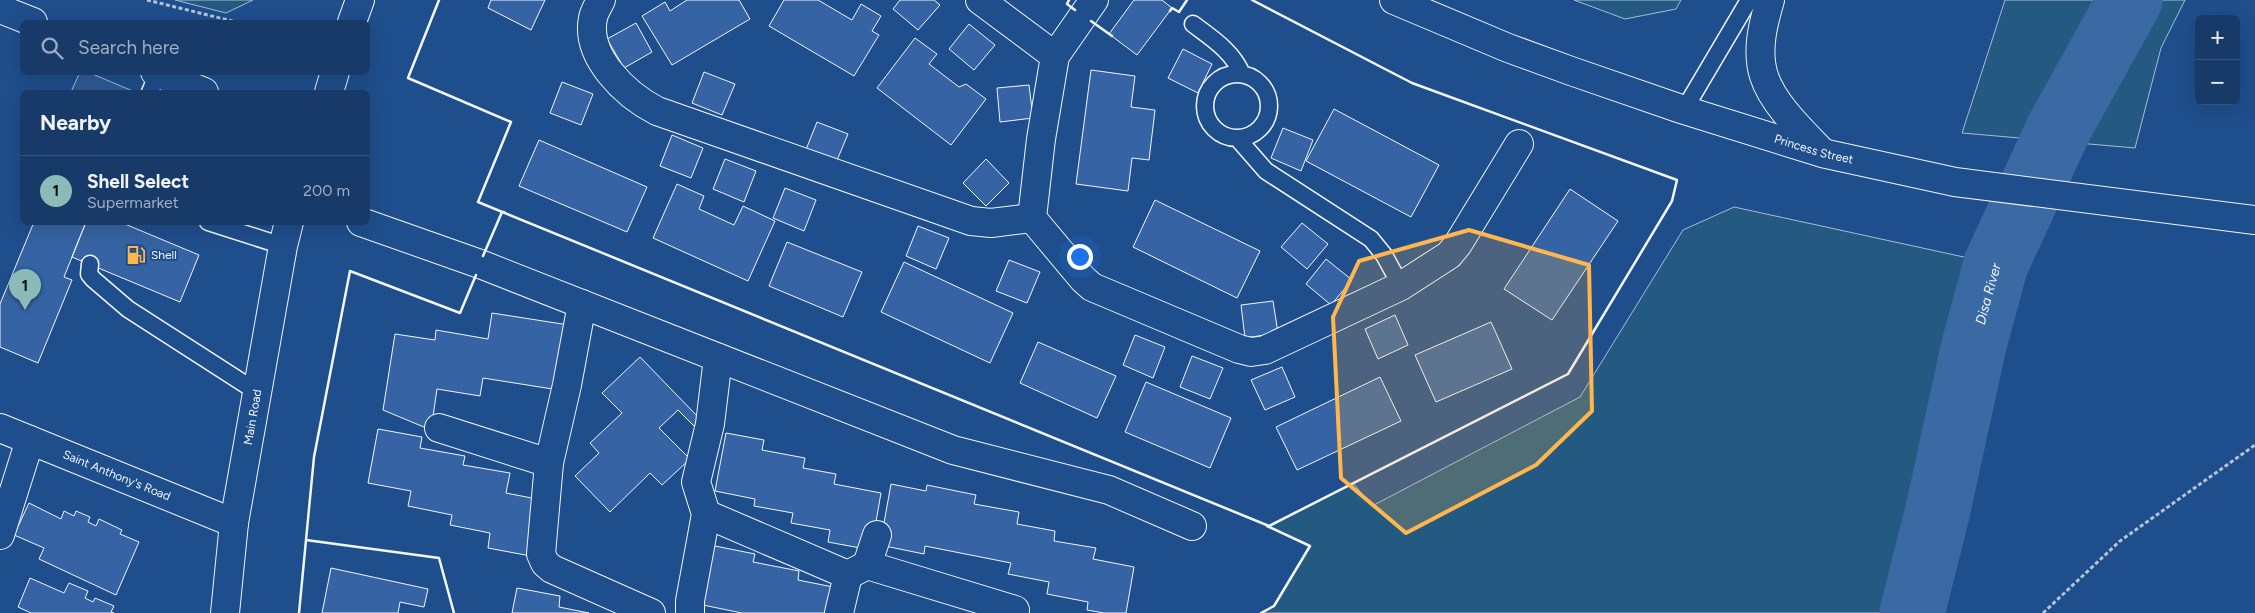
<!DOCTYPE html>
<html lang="en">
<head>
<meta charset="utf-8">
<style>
	body { margin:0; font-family:Figtree,sans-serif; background:#244571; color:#f1f3f6 }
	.controls { position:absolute; right:15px; top:15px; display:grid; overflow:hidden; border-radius:8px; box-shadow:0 5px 20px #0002 }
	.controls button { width:45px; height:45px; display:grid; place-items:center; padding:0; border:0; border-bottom:1px solid #36547d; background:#173a69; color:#f1f3f6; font:25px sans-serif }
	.you { position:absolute; left:1079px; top:256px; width:18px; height:18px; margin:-12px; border:4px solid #fff; border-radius:50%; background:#1a73e8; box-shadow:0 0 0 8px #1a73e833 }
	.badge { display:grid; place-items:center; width:32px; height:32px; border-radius:50%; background:#8bbbb9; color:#111; font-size:16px; font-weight:700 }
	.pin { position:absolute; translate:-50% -41px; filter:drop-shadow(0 1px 2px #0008) }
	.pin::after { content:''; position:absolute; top:26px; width:18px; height:15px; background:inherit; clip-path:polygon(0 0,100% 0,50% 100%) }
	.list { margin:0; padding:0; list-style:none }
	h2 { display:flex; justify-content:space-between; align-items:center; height:65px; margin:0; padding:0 20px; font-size:21px }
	h2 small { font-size:16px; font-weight:400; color:#9eadc0 }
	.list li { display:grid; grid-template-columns:32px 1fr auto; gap:15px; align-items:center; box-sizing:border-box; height:70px; padding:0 20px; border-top:1px solid #36547d }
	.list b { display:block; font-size:19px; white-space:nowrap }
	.list p { margin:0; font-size:16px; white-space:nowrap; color:#9eadc0 }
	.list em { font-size:16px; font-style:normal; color:#9eadc0 }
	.icon { flex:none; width:28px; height:28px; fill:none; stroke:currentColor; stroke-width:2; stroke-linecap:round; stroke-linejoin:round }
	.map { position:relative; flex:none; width:2255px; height:613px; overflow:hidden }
	.search { position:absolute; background:#173a69; box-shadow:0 5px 20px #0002; left:20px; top:20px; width:350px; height:55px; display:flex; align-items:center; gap:12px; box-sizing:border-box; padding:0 18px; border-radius:8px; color:#9eadc0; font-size:19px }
	.panel { position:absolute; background:#173a69; box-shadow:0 5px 20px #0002; left:20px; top:90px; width:350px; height:135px; border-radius:8px }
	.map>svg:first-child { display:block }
	.green { fill:#245a82; stroke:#a8bbd7 }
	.parking { fill:#305b95; stroke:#a8bbd7 }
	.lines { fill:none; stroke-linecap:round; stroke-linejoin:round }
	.river { stroke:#3b69a3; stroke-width:65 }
	.building { fill:#3563a3; stroke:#f2f6ff }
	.service-casing { stroke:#f2f6ff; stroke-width:19 }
	.minor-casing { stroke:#f2f6ff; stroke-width:30 }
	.tertiary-casing { stroke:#f2f6ff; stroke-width:30 }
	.primary-casing { stroke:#f2f6ff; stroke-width:30 }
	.path { stroke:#b3c4dc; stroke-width:3; stroke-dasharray:4 2.5; stroke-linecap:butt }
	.service { stroke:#1f4e8c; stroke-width:16 }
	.minor { stroke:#1f4e8c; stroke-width:28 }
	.tertiary { stroke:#1f4e8c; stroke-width:28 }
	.primary { stroke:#1f4e8c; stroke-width:28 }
	.wall { stroke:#f2f6ff; stroke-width:2.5 }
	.marked { fill:#ffb74d; fill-opacity:0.2; stroke:#ffb74d; stroke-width:4; stroke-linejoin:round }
	.labels { text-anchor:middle; stroke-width:4; stroke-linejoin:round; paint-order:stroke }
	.street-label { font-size:12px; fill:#f2f6ff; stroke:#1f4e8c }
	.poi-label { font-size:12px; fill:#f2f6ff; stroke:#1f4e8c; text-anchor:start }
	.water-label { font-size:14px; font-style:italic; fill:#f2f6ff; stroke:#1f4e8c }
</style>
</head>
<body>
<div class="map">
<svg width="2255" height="613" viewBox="0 0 2255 613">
	<rect width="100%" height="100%" fill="#1f4e8c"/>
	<!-- green -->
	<path class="green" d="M 175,0 L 253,0 L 226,13 Z
		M 1574,0 L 1681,0 L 1676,9 L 1625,19 Z
		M 2005,0 L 2185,0 L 2161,48 L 2135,148 L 1962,133 Z
		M 1734,207 L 1996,264 C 1964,379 1942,497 1912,613 L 1261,613 L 1274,606 L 1310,546 L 1269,526 L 1353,483 L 1372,506 L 1580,397 L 1683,230 Z"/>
	<!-- parking -->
	<path class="parking" d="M 80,72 L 90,73 L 135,92 L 71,92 Z"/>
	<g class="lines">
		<!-- river -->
		<path class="river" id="s1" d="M 1912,613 L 1937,514 L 1974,345 L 1996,264 L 2059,128 L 2130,0"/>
	</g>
	<!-- building -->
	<path class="building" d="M 491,0 L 545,0 L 531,30 L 488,8 Z
		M 687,0 L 739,0 L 750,19 L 672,65 L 642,16 L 665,2 L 670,11 Z
		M 784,0 L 818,0 L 852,20 L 861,4 L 881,16 L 872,31 L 879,35 L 854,76 L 769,26 Z
		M 900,0 L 934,0 L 940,5 L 918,30 L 893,9 Z
		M 1134,0 L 1162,0 L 1172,8 L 1137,55 L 1109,34 Z
		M 636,23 L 652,52 L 624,68 L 607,39 Z
		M 969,24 L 995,45 L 974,70 L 949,49 Z
		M 915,38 L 937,54 L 929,64 L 959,87 L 966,84 L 986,99 L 951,145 L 877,88 Z
		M 1183,49 L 1212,64 L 1198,93 L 1168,78 Z
		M 1091,70 L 1135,76 L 1131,107 L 1155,110 L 1149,160 L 1132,158 L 1128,191 L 1076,184 Z
		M 704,72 L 735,84 L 722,115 L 692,103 Z
		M 562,82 L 593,94 L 581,125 L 550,113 Z
		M 1029,85 L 1033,118 L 1000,122 L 997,88 Z
		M 1334,109 L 1439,165 L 1411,217 L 1306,161 Z
		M 817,122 L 848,134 L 835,165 L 805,152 Z
		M 1283,128 L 1313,140 L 1301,171 L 1271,158 Z
		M 672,135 L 703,148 L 691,178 L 660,166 Z
		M 539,140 L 647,187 L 627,232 L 519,186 Z
		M 725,159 L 756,171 L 744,202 L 713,189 Z
		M 986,159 L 1009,183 L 986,206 L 963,183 Z
		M 677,184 L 704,196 L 699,209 L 734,225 L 743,206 L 775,221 L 748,281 L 653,238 Z
		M 785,188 L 816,200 L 804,231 L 773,218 Z
		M 1570,189 L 1618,221 L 1552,320 L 1504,289 Z
		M 1155,200 L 1260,251 L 1237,298 L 1133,247 Z
		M 34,222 L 86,222 L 64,277 L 72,280 L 38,363 L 0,347 L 0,304 Z
		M 86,222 L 120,222 L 199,255 L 180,302 L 72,257 Z
		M 1302,223 L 1328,244 L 1307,269 L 1281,247 Z
		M 918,226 L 949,238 L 936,269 L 906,256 Z
		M 787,242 L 862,272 L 843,317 L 769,286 Z
		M 1326,259 L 1352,280 L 1331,305 L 1306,284 Z
		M 1009,260 L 1040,272 L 1027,303 L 996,291 Z
		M 904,262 L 1013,313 L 990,363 L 881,312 Z
		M 1273,301 L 1278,333 L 1245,338 L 1241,305 Z
		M 492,313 L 575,326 L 565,391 L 483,378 L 480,396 L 437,389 L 431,430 L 383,410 L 395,334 L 435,340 L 436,330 L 488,339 Z
		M 1395,315 L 1408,345 L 1378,359 L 1365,329 Z
		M 1491,322 L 1512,369 L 1436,402 L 1415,355 Z
		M 1135,335 L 1165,347 L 1153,378 L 1123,365 Z
		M 1038,342 L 1116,376 L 1097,418 L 1020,383 Z
		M 1192,356 L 1223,368 L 1210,399 L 1180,387 Z
		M 640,357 L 701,420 L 694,426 L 678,410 L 659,428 L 690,459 L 662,485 L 650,473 L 610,512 L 575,476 L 599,453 L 590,443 L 622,413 L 602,393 Z
		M 1282,367 L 1295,397 L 1265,410 L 1251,380 Z
		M 1380,377 L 1401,421 L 1297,470 L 1276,427 Z
		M 1146,382 L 1231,418 L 1210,468 L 1125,432 Z
		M 378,429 L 422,437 L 420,448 L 465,456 L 463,465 L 510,473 L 506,493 L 547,501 L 536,557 L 488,548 L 490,533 L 450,525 L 452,515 L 408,506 L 411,491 L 368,483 Z
		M 726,433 L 764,440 L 762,450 L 805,458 L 803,468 L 836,474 L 834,484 L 881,493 L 871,550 L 828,542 L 830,530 L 791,523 L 793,513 L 754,506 L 755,499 L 715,491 Z
		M 891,484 L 926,491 L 927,485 L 976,495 L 974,504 L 1019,512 L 1017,524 L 1055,531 L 1054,541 L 1096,548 L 1093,559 L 1134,567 L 1126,613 L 1104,613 L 1087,610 L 1088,602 L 1047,594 L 1049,582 L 1008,574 L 1011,563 L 925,546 L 924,554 L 880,545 Z
		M 29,503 L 61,519 L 64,511 L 74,516 L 76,511 L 90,517 L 88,522 L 96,526 L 99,519 L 122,530 L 120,534 L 139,542 L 116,595 L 39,559 L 44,548 L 14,535 Z
		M 710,545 L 755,554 L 753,562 L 799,571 L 798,580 L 838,588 L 833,613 L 742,613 L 698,604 Z
		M 331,568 L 428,589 L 424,607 L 400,602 L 398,613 L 322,613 Z
		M 30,578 L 64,593 L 69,583 L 88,591 L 85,598 L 93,602 L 95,598 L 114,606 L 111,612 L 114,613 L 31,613 L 18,607 Z
		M 517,588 L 560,596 L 559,607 L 589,613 L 512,613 Z"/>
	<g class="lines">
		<!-- service casing -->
		<g class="service-casing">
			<path id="service" d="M 1193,24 C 1213,39 1232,51 1242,74
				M1205 106a32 32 0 1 1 64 0a32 32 0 1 1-64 0Z
				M 150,92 L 158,73
				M 1684,110 L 1749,0
				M 1238,139 L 1266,171 L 1371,239 L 1384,255 L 1401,286
				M 208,222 L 283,246
				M 90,264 L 89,274 L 93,279 L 128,309 L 257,392"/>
		</g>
		<!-- minor casing -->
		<g class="minor-casing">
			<g id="minor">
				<path d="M 601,0 C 598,6 594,12 593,18 C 585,57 626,95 657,111 L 971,221 L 991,223 L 1032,218"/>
				<path d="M 980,0 L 1055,56"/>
				<path d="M 1094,0 L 1055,56 L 1041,139 L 1032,218 L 1083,279 L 1092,287 L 1239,349 L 1251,352 L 1265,350 L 1401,286 L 1449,255 L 1458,244 L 1519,144"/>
				<path d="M 0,9 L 33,22"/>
				<path d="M 155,72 L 204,92"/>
				<path d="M 361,222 L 480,264 L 953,450 L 1109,490 L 1192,526"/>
				<path d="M 582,304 L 567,385 L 549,463 L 541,554 L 545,563 L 552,569 L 651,613"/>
				<path id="s2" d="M 0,428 L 234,523"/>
				<path d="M 439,428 L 549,463"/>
				<path d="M 706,514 L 848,575 L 867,565 L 1015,610"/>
				<path d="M 0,535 L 30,440"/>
				<path d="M 867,565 L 877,535"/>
				<path d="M 690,613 L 690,601 L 706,514 L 696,482 L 710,424 L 718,358"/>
				<path d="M 839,613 L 848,575"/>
			</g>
		</g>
		<!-- tertiary casing -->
		<g class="tertiary-casing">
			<g id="tertiary">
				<path id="s3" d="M 1394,0 L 1508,48 L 1571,71 L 1684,110 L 1822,153 L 1955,182 L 2255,220"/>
				<path d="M 1770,0 C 1763,24 1756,51 1764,76 C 1773,104 1802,131 1822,152"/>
			</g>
		</g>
		<!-- primary casing -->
		<g class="primary-casing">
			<g id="primary">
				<path d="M 352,22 L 360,0"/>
				<path d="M 329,92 L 335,72"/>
				<path id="s4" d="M 225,613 L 234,523 L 283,246 L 289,222"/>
			</g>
		</g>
		<!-- path -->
		<path class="path" d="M 147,0 L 236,22
			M 2043,613 L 2120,541 L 2255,445"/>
		<!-- service -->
		<use href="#service" class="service"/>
		<!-- minor -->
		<use href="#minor" class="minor"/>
		<!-- tertiary -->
		<use href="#tertiary" class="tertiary"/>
		<!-- primary -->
		<use href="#primary" class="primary"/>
		<!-- wall -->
		<path class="wall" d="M 439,0 L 408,78 L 511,122 L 478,202 L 1269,526 L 1568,374 L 1672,201 L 1677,180 L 1412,83 L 1252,0
			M 1069,0 L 1067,4 L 1075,10
			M 1170,11 L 1172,8 L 1179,12 L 1187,0
			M 1091,21 L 1112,36
			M 483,256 L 502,212 L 504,212
			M 299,613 L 306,540 L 307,540
			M 454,613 L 439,558 L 306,540 L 314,457 L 350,271 L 460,313 L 476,275
			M 1261,613 L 1274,606 L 1310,546 L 1267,526"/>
	</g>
	<!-- marked area -->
	<path class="marked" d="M 1469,230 L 1589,265 L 1592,411 L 1536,465 L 1406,533 L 1341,478 L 1333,317 L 1359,261 Z"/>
	<!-- icons -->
	<defs>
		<g id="fuel-bare" transform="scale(1.5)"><path d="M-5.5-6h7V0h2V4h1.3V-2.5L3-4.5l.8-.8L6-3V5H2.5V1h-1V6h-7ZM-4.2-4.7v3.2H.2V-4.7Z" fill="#ffb74d" stroke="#1f4e8c" stroke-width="2.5" paint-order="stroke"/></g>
	</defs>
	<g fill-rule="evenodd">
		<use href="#fuel-bare" x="136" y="255"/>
	</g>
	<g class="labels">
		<!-- street labels -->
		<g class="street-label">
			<text dy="4" stroke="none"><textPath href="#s3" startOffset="446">Princess Street</textPath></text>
			<text dy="4" stroke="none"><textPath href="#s4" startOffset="198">Main Road</textPath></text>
			<text dy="4" stroke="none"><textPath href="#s2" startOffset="126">Saint Anthony's Road</textPath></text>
		</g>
		<!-- poi labels -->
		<g class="poi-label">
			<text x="151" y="259">Shell</text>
		</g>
		<!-- water labels -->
		<g class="water-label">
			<text dy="5" stroke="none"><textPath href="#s1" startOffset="328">Disa River</textPath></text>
		</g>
	</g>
</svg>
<div class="controls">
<button>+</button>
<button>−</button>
</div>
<div class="you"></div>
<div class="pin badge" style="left:25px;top:310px">1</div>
<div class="search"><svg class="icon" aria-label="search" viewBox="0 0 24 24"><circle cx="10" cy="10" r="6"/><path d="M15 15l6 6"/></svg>Search here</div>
<section class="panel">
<h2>Nearby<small></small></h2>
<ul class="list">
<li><span class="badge">1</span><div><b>Shell Select</b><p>Supermarket</p></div><em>200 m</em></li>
</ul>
</section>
</div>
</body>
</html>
